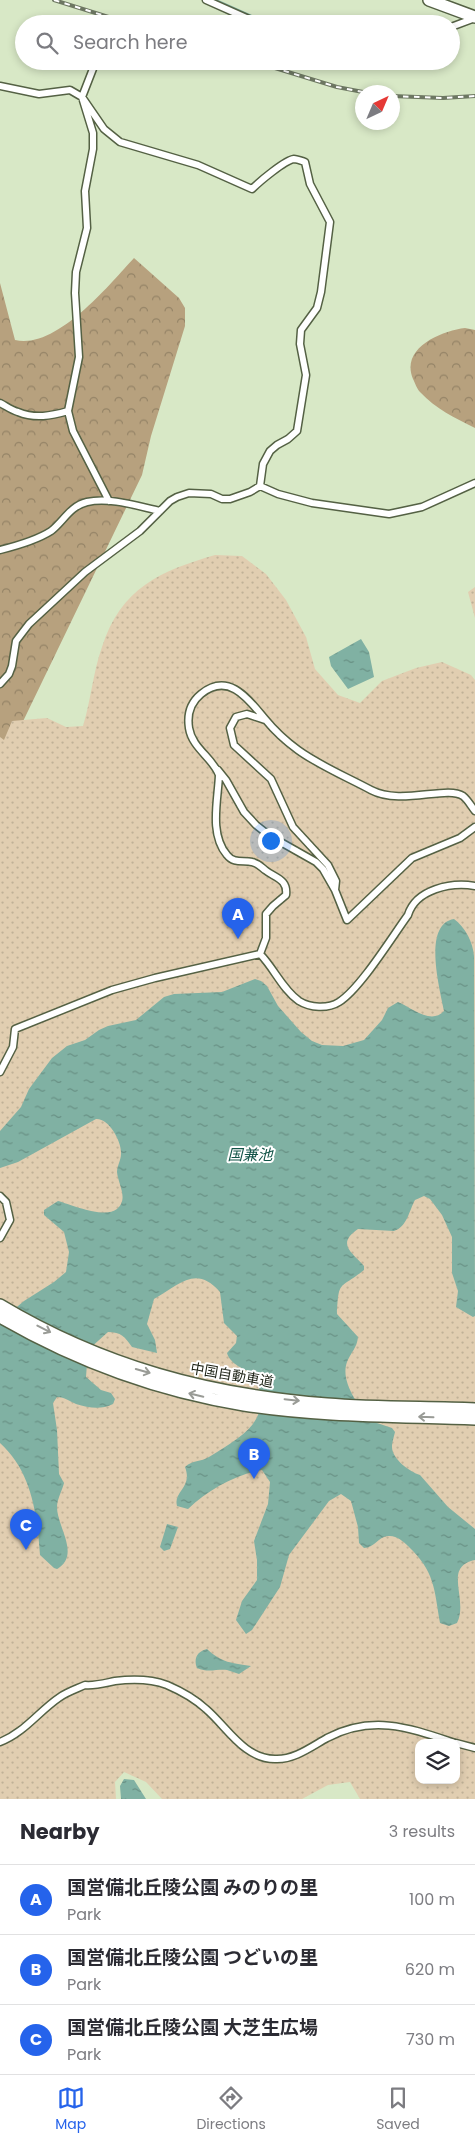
<!DOCTYPE html>
<html lang="en">
<head>
<meta charset="utf-8">
<style>
	body { margin:0; font-family:Poppins,"Noto Sans JP",sans-serif; background:#f7f7f7; color:#2b2b33 }
	.controls { position:absolute; right:15px; bottom:15px; display:grid; overflow:hidden; border-radius:10px; box-shadow:0 2px 8px #0003 }
	.controls button { width:45px; height:45px; display:grid; place-items:center; padding:0; border:0; border-bottom:1px solid #e1e1e2; background:#fff; color:#2b2b33; font:25px sans-serif }
	.compass { position:absolute; left:355px; top:85px; width:45px; height:45px; border-radius:50%; background:#fff; box-shadow:0 2px 8px #0003; rotate:44deg }
	.you { position:absolute; left:270px; top:840px; width:18px; height:18px; margin:-12px; border:4px solid #fff; border-radius:50%; background:#1a73e8; box-shadow:0 0 0 8px #1a73e833 }
	.badge { display:grid; place-items:center; width:32px; height:32px; border-radius:50%; background:#2563eb; color:#fff; font-size:16px; font-weight:700 }
	.pin { position:absolute; translate:-50% -41px; filter:drop-shadow(0 1px 2px #0008) }
	.pin::after { content:''; position:absolute; top:26px; width:18px; height:15px; background:inherit; clip-path:polygon(0 0,100% 0,50% 100%) }
	.list { margin:0; padding:0; list-style:none }
	h2 { display:flex; justify-content:space-between; align-items:center; height:65px; margin:0; padding:0 20px; font-size:21px }
	h2 small { font-size:16px; font-weight:400; color:#7c7c81 }
	.list li { display:grid; grid-template-columns:32px 1fr auto; gap:15px; align-items:center; box-sizing:border-box; height:70px; padding:0 20px; border-top:1px solid #e1e1e2 }
	.list b { display:block; font-size:19px; white-space:nowrap }
	.list p { margin:0; font-size:16px; white-space:nowrap; color:#7c7c81 }
	.list em { font-size:16px; font-style:normal; color:#7c7c81 }
	.icon { flex:none; width:28px; height:28px; fill:none; stroke:currentColor; stroke-width:2; stroke-linecap:round; stroke-linejoin:round }
	.map { position:relative; flex:none; width:475px; height:1799px; overflow:hidden }
	.search { position:absolute; background:#fff; box-shadow:0 2px 8px #0003; left:15px; right:15px; top:15px; height:55px; display:flex; align-items:center; gap:12px; box-sizing:border-box; padding:0 18px; border-radius:28px; color:#7c7c81; font-size:19px }
	.sheet { height:275px; background:#fff }
	nav { display:flex; justify-content:space-around; align-items:center; box-sizing:border-box; height:70px; border-top:1px solid #e1e1e2; background:#fff; font-size:14px; color:#7c7c81 }
	nav a { display:grid; justify-items:center; gap:2px }
	nav .on { color:#2563eb }
	.map>svg:first-child { display:block }
	.forest { fill:url(#forest-crowns) }
	.park { fill:url(#park-dots); fill-rule:evenodd }
	.water { fill:url(#water-ripples) }
	.lines { fill:none; stroke-linecap:round; stroke-linejoin:round }
	.stream { stroke:#80b1a3; stroke-width:2 }
	.street-casing { stroke:#546144; stroke-width:9 }
	.highway-casing { stroke:#546144; stroke-width:14 }
	.street { stroke:#fff; stroke-width:6 }
	.highway { stroke:#fff; stroke-width:11 }
	.rail-casing { stroke:#6d7762; stroke-width:4 }
	.rail { stroke:#fff; stroke-width:2; stroke-dasharray:5.5; stroke-linecap:butt }
	.oneway { stroke:#999b96 }
	.labels { text-anchor:middle; stroke-width:4; stroke-linejoin:round; paint-order:stroke }
	.street-label { font-size:14px; fill:#1c2115; stroke:#fff }
	.water-label { font-size:15px; font-style:italic; fill:#115346; stroke:#fff }
</style>
</head>
<body>
<div class="map">
<svg width="475" height="1799" viewBox="0 0 475 1799">
	<defs>
		<pattern id="forest-crowns" width="20" height="18" patternUnits="userSpaceOnUse" patternTransform="scale(1.25)"><rect width="20" height="18" fill="#b7a17e"/><path d="M2 6a3 3 0 1 1 6 0M12 15a3 3 0 1 1 6 0" fill="none" stroke="#948366"/></pattern>
		<pattern id="park-dots" width="8" height="8" patternUnits="userSpaceOnUse" patternTransform="scale(1.25)"><rect width="8" height="8" fill="#e1ceb1"/><path d="M2 2h.1M6 6h.1" fill="none" stroke="#c0b197" stroke-width="1.8" stroke-linecap="round"/></pattern>
		<pattern id="water-ripples" width="26" height="14" patternUnits="userSpaceOnUse" patternTransform="scale(1.25)"><rect width="26" height="14" fill="#80b1a3"/><path d="M2 4q2-2 4 0t4 0M15 11q2-2 4 0t4 0" fill="none" stroke="#689084"/></pattern>
	</defs>
	<rect width="100%" height="100%" fill="#d8e8c6"/>
	<!-- forest -->
	<path class="forest" d="M 134,258 L 179,298 L 185,308 L 185,326 L 151,436 L 142,475 L 0,769 L 0,283 L 15,340 C 56,350 109,285 134,258 Z
		M 465,328 L 475,330 L 475,428 C 455,418 436,409 420,392 C 417,389 415,383 413,379 C 400,348 441,331 465,328 Z"/>
	<!-- park -->
	<path class="park" d="M 215,555 L 242,556 L 266,574 L 286,600 L 306,637 L 315,669 L 338,695 L 360,703 L 382,681 L 416,668 L 442,662 L 471,675 L 475,680 L 475,1799 L 360,1799 L 350,1782 L 328,1785 L 302,1799 L 162,1799 L 146,1782 L 124,1772 L 115,1782 L 116,1799 L 0,1799 L 0,737 L 4,740 L 12,721 L 47,718 L 66,727 L 83,726 C 91,700 93,672 102,647 C 121,588 160,571 215,555 ZM 419,1743 L 456,1743 L 456,1780 L 419,1780 Z
		M 475,587 L 475,618 L 468,592 Z"/>
	<!-- water -->
	<path class="water" d="M 361,639 L 369,652 L 374,677 L 348,689 L 331,666 L 329,657 Z
		M 454,919 C 465,927 473,942 474,956 L 475,1316 L 473,1317 L 456,1307 L 458,1291 L 452,1273 L 452,1237 L 442,1215 L 430,1199 L 424,1196 L 415,1200 C 409,1211 407,1227 394,1231 L 358,1229 C 336,1244 352,1252 364,1266 L 364,1270 C 339,1290 339,1279 337,1314 L 358,1337 C 357,1348 351,1352 347,1362 C 340,1382 358,1403 368,1420 L 392,1428 L 395,1432 C 394,1436 392,1443 392,1447 C 392,1459 410,1472 420,1475 L 448,1507 L 475,1529 L 475,1560 C 442,1567 469,1599 457,1623 L 449,1626 L 440,1623 C 434,1588 435,1572 408,1546 C 403,1541 396,1535 388,1536 C 378,1537 374,1548 364,1548 L 359,1543 L 358,1527 L 351,1501 L 341,1494 L 329,1501 L 289,1555 L 280,1587 L 252,1630 L 246,1634 L 236,1620 L 242,1601 L 257,1580 L 257,1560 L 254,1541 L 268,1504 L 270,1482 L 262,1470 C 234,1475 208,1490 188,1509 L 177,1506 C 173,1491 193,1488 185,1467 C 192,1460 201,1462 209,1457 C 244,1435 275,1420 254,1374 C 245,1370 230,1364 227,1353 L 236,1343 L 237,1336 L 224,1323 L 220,1292 C 196,1264 179,1285 154,1299 L 147,1324 L 155,1340 L 157,1353 L 132,1347 C 125,1337 121,1332 108,1332 L 88,1350 L 86,1377 L 101,1390 L 111,1393 L 115,1399 L 113,1404 C 101,1410 89,1408 76,1404 C 69,1401 65,1397 57,1397 L 53,1403 L 57,1430 L 59,1474 L 64,1483 C 62,1491 57,1499 57,1507 C 57,1527 81,1555 57,1569 L 54,1568 L 40,1555 C 37,1514 32,1472 0,1443 L 0,1321 L 24,1301 L 54,1282 L 66,1272 L 69,1252 L 64,1232 L 44,1215 L 44,1210 L 58,1201 C 72,1205 105,1219 117,1209 C 129,1199 118,1184 117,1172 C 117,1166 121,1160 121,1154 C 122,1142 109,1118 96,1119 L 18,1162 L 0,1168 L 0,1131 L 21,1107 L 29,1089 L 52,1058 L 67,1046 L 85,1040 L 99,1030 L 108,1026 L 136,1020 L 164,997 L 174,994 L 222,992 L 255,979 L 261,981 L 267,986 L 278,1006 L 301,1032 L 312,1041 L 322,1045 L 343,1046 L 364,1040 L 382,1020 L 388,1008 L 398,1002 C 412,1008 431,1025 444,1011 C 440,990 422,924 454,919 Z
		M 167,1524 L 178,1527 L 170,1549 L 164,1551 L 160,1547 Z
		M 207,1649 C 222,1663 232,1663 251,1666 L 239,1674 C 235,1673 231,1671 227,1670 C 216,1669 208,1673 197,1668 C 193,1658 198,1651 207,1649 Z
		M 124,1779 L 134,1780 L 146,1799 L 121,1799 L 120,1786 Z"/>
	<g class="lines">
		<!-- stream -->
		<path class="stream" d="M 216,0 L 270,24"/>
		<!-- street casing -->
		<g class="street-casing">
			<path id="street" d="M 206,0 L 260,24
				M 451,27 L 475,18
				M 96,61 L 82,97 L 93,133 L 93,149 L 85,191 L 87,228 L 76,272 L 75,293 L 79,357 L 68,411 L 73,431 L 109,501
				M 0,86 L 39,94 L 70,90 L 82,97 L 104,129 L 120,142 L 198,165 L 252,189 C 259,182 285,160 294,159 C 297,159 302,161 305,162 L 310,184 L 330,222 L 321,292 L 317,308 L 301,330 L 300,344 L 306,375 L 297,431 L 288,439 L 277,445 L 270,451 L 263,464 L 260,486 L 250,492 L 230,499 L 222,499 L 211,494 L 189,493 L 177,497 L 170,501 L 140,531 L 85,572 L 29,624 L 16,641 L 12,666 L 9,674 L 0,684
				M 0,403 C 6,406 11,410 18,412 C 35,419 51,416 68,411
				M 260,486 L 278,494 L 312,503 L 389,514 L 422,507 L 475,483
				M 0,550 C 16,546 37,540 51,531 C 63,522 70,506 87,502 C 110,497 137,506 160,511
				M 265,720 L 247,714 L 236,717 L 230,728 L 234,745 L 271,779 L 293,827 L 328,865 L 336,881 L 335,890 L 347,920 L 412,858 L 460,838 L 475,827
				M 218,770 L 226,780 L 244,812 L 256,825 L 270,836 L 316,862 L 323,869 L 335,890
				M 260,954 L 266,938 L 266,914 L 273,906 L 286,895 C 288,879 275,878 265,870 C 261,867 258,863 252,862 C 243,860 234,864 227,855 C 209,834 218,800 219,775 C 213,758 192,748 189,728 C 187,715 190,703 201,694 C 229,671 249,700 265,719 C 274,730 287,742 298,750 C 320,766 347,777 371,790 C 401,806 447,785 463,796 C 468,800 471,806 475,811
				M 260,954 C 274,968 282,989 299,1001 C 310,1008 328,1009 339,1002 C 360,989 392,937 408,915 C 416,889 451,882 475,886
				M 0,1072 L 13,1047 L 15,1029 L 112,990 L 155,978 L 260,954
				M 0,1196 L 6,1202 L 10,1220 L 0,1238
				M 0,1742 C 24,1733 39,1711 60,1697 C 67,1692 76,1689 85,1685 C 95,1686 105,1683 115,1681 C 132,1679 151,1679 167,1685 C 181,1691 195,1699 206,1709 C 227,1727 244,1759 275,1759 C 294,1760 311,1747 327,1738 C 373,1714 410,1728 455,1743
				M 456,1743 L 475,1748"/>
		</g>
		<!-- highway casing -->
		<g class="highway-casing">
			<path id="highway" d="M 429,0 L 475,17
				M 0,1305 C 102,1366 208,1395 327,1404 C 376,1408 426,1407 475,1409
				M 0,1317 C 76,1361 157,1391 244,1405 C 320,1417 398,1416 475,1419"/>
		</g>
		<!-- street -->
		<use href="#street" class="street"/>
		<!-- highway -->
		<use href="#highway" class="highway"/>
		<!-- rail casing -->
		<g class="rail-casing">
			<path id="rail" d="M 54,0 L 131,24
				M 252,61 L 337,87 L 363,92
				M 392,96 L 443,98 L 475,96"/>
		</g>
		<!-- rail -->
		<use href="#rail" class="rail"/>
	</g>
	<!-- one-way arrows -->
	<defs><path id="oneway-shaft" d="M-6 0H5M1.5-3L5.5 0L1.5 3" fill="none" stroke-width="1.6" stroke-linecap="round" stroke-linejoin="round" transform="scale(1.25)"/></defs>
	<g class="oneway">
		<use href="#oneway-shaft" transform="translate(44 1329) rotate(27)"/>
		<use href="#oneway-shaft" transform="translate(143 1371) rotate(16)"/>
		<use href="#oneway-shaft" transform="translate(196 1395) rotate(-167)"/>
		<use href="#oneway-shaft" transform="translate(292 1400) rotate(6)"/>
		<use href="#oneway-shaft" transform="translate(426 1417) rotate(-178)"/>
	</g>
	<g class="labels">
		<!-- street labels -->
		<g class="street-label">
			<text transform="translate(232 1375) rotate(10)" y="5">中国自動車道</text>
		</g>
		<!-- water labels -->
		<g class="water-label">
			<text x="250" y="1160">国兼池</text>
		</g>
	</g>
</svg>
<div class="controls">
<button><svg class="icon" aria-label="layers" viewBox="0 0 24 24"><path d="M12 4l9 5-9 5-9-5zM3 14l9 5 9-5"/></svg></button>
</div>
<svg class="compass" viewBox="-18 -18 36 36"><path d="M0-13l5 13h-10z" fill="#e53935"/><path d="M0 13l5-13h-10z" fill="#7c7c81"/></svg>
<div class="you"></div>
<div class="pin badge" style="left:238px;top:939px">A</div>
<div class="pin badge" style="left:254px;top:1479px">B</div>
<div class="pin badge" style="left:26px;top:1550px">C</div>
<div class="search"><svg class="icon" aria-label="search" viewBox="0 0 24 24"><circle cx="10" cy="10" r="6"/><path d="M15 15l6 6"/></svg>Search here</div>
</div>
<section class="sheet">
<h2>Nearby<small>3 results</small></h2>
<ul class="list">
<li><span class="badge">A</span><div><b>国営備北丘陵公園 みのりの里</b><p>Park</p></div><em>100 m</em></li>
<li><span class="badge">B</span><div><b>国営備北丘陵公園 つどいの里</b><p>Park</p></div><em>620 m</em></li>
<li><span class="badge">C</span><div><b>国営備北丘陵公園 大芝生広場</b><p>Park</p></div><em>730 m</em></li>
</ul>
</section>
<nav>
<a class="on"><svg class="icon" aria-label="map" viewBox="0 0 24 24"><path d="M3 6l6-2 6 2 6-2v14l-6 2-6-2-6 2zM9 4v14M15 6v14"/></svg>Map</a>
<a><svg class="icon" aria-label="directions" viewBox="0 0 24 24"><path d="M12 3l9 9-9 9-9-9zM9 14v-3h6M13 9l2 2-2 2"/></svg>Directions</a>
<a><svg class="icon" aria-label="saved" viewBox="0 0 24 24"><path d="M7 4h10v16l-5-4-5 4z"/></svg>Saved</a>
</nav>
</body>
</html>
